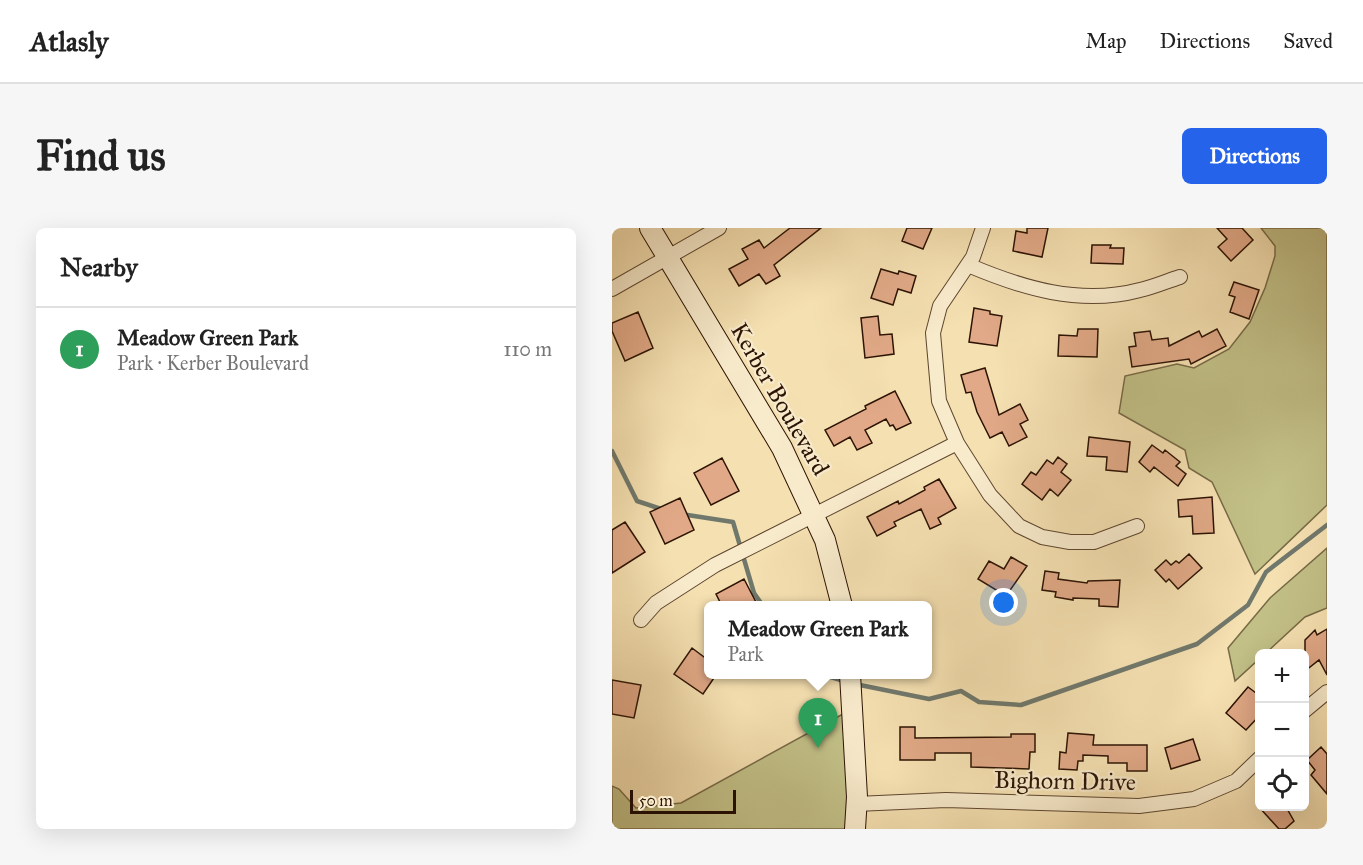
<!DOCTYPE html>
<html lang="en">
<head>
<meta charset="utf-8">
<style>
	body { margin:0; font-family:"IM FELL Great Primer",serif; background:#f6f6f6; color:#222 }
	.controls { position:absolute; right:18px; bottom:18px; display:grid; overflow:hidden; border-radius:9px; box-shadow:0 6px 24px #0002 }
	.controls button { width:54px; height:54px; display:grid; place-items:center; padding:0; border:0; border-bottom:2px solid #e0e0e0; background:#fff; color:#222; font:30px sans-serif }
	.scale { position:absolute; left:18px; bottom:15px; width:106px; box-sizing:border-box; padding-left:6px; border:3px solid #2c1304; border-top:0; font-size:16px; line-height:21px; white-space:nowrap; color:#2c1304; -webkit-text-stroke:4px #f8ebcc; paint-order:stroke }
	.you { position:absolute; left:392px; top:375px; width:21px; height:21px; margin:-15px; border:4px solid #fff; border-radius:50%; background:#1a73e8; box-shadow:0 0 0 9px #1a73e833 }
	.badge { display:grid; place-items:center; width:39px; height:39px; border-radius:50%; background:#2563eb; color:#fff; font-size:20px; font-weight:700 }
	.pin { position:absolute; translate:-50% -50px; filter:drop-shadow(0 2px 3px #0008) }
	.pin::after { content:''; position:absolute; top:32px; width:21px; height:18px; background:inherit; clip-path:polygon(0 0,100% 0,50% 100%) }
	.popup { position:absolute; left:92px; top:373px; width:228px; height:78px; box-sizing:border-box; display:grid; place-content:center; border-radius:9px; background:#fff; filter:drop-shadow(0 2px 4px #0005); font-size:20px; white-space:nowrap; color:#767676 }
	.popup b { font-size:22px; color:#222 }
	.popup::after { content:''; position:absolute; left:50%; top:100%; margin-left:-12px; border:12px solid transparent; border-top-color:#fff }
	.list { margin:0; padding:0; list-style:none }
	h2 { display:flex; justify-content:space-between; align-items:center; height:78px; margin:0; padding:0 24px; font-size:26px }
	h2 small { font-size:20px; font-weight:400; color:#767676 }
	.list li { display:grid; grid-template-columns:39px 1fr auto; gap:18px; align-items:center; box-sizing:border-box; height:84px; padding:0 24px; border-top:2px solid #e0e0e0 }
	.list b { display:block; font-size:22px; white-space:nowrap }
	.list p { margin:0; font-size:20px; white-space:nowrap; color:#767676 }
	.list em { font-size:20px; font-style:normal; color:#767676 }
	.icon { flex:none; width:33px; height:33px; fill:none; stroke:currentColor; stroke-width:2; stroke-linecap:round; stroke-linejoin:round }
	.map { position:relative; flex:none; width:715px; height:601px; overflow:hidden; border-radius:9px }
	header { display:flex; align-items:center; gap:36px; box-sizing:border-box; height:84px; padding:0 30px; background:#fff; border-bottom:2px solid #e0e0e0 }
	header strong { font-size:28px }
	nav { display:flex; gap:33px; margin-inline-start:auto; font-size:21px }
	.intro { display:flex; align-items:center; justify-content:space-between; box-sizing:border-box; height:144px; padding:0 36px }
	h1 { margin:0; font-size:42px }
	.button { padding:15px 27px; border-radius:9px; background:#2563eb; color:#fff; font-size:21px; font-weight:700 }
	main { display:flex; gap:36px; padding:0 36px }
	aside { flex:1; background:#fff; border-radius:9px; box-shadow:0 6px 24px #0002 }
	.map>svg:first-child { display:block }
	.green { fill:#c2c087; stroke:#776a46; stroke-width:1.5 }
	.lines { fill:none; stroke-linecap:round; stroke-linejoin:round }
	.stream { stroke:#70786c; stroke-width:4.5 }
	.building { fill:#e1a987; stroke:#2c1304; stroke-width:1.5 }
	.street-casing { stroke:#5e462f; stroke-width:16 }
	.secondary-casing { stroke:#2c1304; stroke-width:22 }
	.street { stroke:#f8ebcc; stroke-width:14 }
	.secondary { stroke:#f8ebcc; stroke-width:20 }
	.labels { text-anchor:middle; stroke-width:4.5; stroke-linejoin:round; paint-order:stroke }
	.street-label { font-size:24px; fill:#2c1304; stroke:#f8ebcc }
</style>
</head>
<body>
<header>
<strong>Atlasly</strong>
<nav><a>Map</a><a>Directions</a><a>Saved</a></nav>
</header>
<div class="intro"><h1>Find us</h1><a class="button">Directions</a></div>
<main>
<aside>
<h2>Nearby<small></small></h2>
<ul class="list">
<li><span class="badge" style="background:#2e9e5b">1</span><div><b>Meadow Green Park</b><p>Park · Kerber Boulevard</p></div><em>110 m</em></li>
</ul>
</aside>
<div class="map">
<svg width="715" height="601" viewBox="0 0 715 601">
	<rect width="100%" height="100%" fill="#f5e0b1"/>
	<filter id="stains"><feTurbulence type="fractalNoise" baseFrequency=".00333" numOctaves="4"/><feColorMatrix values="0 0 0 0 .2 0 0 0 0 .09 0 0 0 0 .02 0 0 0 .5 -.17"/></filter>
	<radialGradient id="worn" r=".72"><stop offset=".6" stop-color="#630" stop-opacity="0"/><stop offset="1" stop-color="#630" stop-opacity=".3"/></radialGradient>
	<!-- green -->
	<path class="green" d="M 649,0 L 715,0 L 715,277 L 643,346 L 600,254 L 577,240 L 573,222 L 507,185 L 513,148 L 565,136 L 582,140 L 617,121 L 638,94 L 653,60 L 663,28 L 663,18 Z
		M 715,320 L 715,380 L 693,389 L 654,425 L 648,425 L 647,431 L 623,453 L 616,420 L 658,370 Z
		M 240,481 L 243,601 L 0,601 L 0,558 L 7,561 L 24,580 L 69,575 Z"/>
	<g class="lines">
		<!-- stream -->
		<path class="stream" d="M 0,223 L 25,273 L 52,282
			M 69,286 L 121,294 L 142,365 L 151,378
			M 209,446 L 232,453
			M 243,456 L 317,471 L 349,463 L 367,474 L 409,477 L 585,416 L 636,377 L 654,344 L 715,297"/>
	</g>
	<!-- building -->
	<path class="building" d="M 178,0 L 209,0 L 162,37 L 168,48 L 154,56 L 147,46 L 127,58 L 117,41 L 136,31 L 130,21 L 147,12 L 152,20 Z
		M 295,0 L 320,0 L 311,21 L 290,13 Z
		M 415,0 L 436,0 L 430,29 L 401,23 L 404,3 L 415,5 Z
		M 605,0 L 630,0 L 641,12 L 619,33 L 606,19 L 615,11 Z
		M 480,17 L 499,17 L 498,20 L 512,20 L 511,36 L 479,35 Z
		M 269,41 L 286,46 L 287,43 L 304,48 L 299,65 L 286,61 L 281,77 L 259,70 Z
		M 622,54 L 647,62 L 637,91 L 618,84 L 623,69 L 617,67 Z
		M 362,80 L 378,83 L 378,86 L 390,88 L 385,118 L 357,114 Z
		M 26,84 L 41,120 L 13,133 L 0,103 L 0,95 Z
		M 266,88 L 268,107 L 280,106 L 282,126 L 253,130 L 249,90 Z
		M 466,101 L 486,101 L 485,129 L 446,128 L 447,107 L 465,108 Z
		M 605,101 L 614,118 L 579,136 L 577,131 L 520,139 L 517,119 L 524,118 L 522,105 L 538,103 L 540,112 L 556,110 L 557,118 L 587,103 L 590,109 Z
		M 373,140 L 387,187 L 408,176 L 416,192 L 408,196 L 415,209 L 397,218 L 390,204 L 378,210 L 365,184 L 359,164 L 354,165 L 349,147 Z
		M 283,163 L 299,195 L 284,202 L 281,197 L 278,198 L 274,191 L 253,202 L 260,215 L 245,222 L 238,209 L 222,218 L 213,202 L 254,181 L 253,178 Z
		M 477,209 L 518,214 L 515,244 L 494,242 L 495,229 L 475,228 Z
		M 540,217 L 551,225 L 553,222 L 568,234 L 564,238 L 574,246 L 566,258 L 542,239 L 538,244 L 527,234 Z
		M 446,229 L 455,236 L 449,244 L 459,252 L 446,268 L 438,261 L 430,272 L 410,256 L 419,244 L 424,247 L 435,232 L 441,236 Z
		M 110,230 L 127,263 L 99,277 L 82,245 Z
		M 327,251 L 344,280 L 326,290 L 329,296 L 318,301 L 309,281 L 282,294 L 284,298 L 265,308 L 255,289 L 286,273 L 287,276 L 313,262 L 312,259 Z
		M 600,269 L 602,305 L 581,306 L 580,288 L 567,289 L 566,272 Z
		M 68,270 L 82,302 L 53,316 L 38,284 Z
		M 13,294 L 33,324 L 0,345 L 0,302 Z
		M 577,326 L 590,340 L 566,361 L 557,351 L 554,354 L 543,342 L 554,332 L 559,337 L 564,333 L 567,335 Z
		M 399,329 L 415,338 L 394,368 L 366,351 L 377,333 L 392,341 Z
		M 433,343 L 447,345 L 446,351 L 475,355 L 476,353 L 508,352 L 506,379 L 487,378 L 487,371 L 461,370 L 461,372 L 443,369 L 444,364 L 430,362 Z
		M 132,351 L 146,378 L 110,378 L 104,366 Z
		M 715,401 L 715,447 L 707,432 L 693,443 L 693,412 L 703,402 L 705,407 Z
		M 80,420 L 96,432 L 96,447 L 104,447 L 91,466 L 62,446 Z
		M 0,452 L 29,457 L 22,490 L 0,486 Z
		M 636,459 L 648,468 L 648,487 L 634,502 L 614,485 Z
		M 288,499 L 303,499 L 303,510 L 399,509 L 399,506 L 423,506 L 423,524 L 418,524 L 417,541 L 359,539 L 359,525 L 323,525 L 323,532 L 288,532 Z
		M 456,505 L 482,507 L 481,517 L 535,517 L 535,543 L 515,543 L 515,535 L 496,535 L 496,528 L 471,527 L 471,533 L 466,533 L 465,542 L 447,541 L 448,524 L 454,525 Z
		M 581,511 L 588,532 L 559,541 L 553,520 Z
		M 709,519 L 715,526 L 715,566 L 699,547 L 703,542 L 695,532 Z
		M 647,579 L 674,579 L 682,593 L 673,601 L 667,601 Z"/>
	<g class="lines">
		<!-- street casing -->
		<g class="street-casing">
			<path id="street" d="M 371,0 L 361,29 L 328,78 L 321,105 L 327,173 L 345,215 L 378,267 L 407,298 L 430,309 L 458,314 L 482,314 L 525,298
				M 356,37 C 410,60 468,78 528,62 C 542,59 555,53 568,49
				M 0,61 L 107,0
				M 29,392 L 44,375 L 103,337 L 345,215
				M 692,483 L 715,464
				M 244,576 L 334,572 L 527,578 L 582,571 L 624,553 L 648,530"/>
		</g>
		<!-- secondary casing -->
		<g class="secondary-casing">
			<path id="secondary" d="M 38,0 L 170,220 L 213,312 L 230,378
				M 238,446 L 245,569 L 243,601"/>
		</g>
		<!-- street -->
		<use href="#street" class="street"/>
		<!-- secondary -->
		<use href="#secondary" class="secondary"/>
	</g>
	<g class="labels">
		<!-- street labels -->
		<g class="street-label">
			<text transform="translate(168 171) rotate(60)" y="8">Kerber Boulevard</text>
			<text transform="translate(453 553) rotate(1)" y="8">Bighorn Drive</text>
		</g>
	</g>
	<rect width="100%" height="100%" filter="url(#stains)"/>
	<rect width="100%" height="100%" fill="url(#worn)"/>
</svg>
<div class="controls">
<button>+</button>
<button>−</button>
<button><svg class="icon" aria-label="locate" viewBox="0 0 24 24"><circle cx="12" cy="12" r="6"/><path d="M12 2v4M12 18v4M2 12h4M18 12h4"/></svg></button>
</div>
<div class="scale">50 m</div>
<div class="you"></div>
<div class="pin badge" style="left:206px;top:520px;background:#2e9e5b">1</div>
<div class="popup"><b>Meadow Green Park</b>Park</div>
</div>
</main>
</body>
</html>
